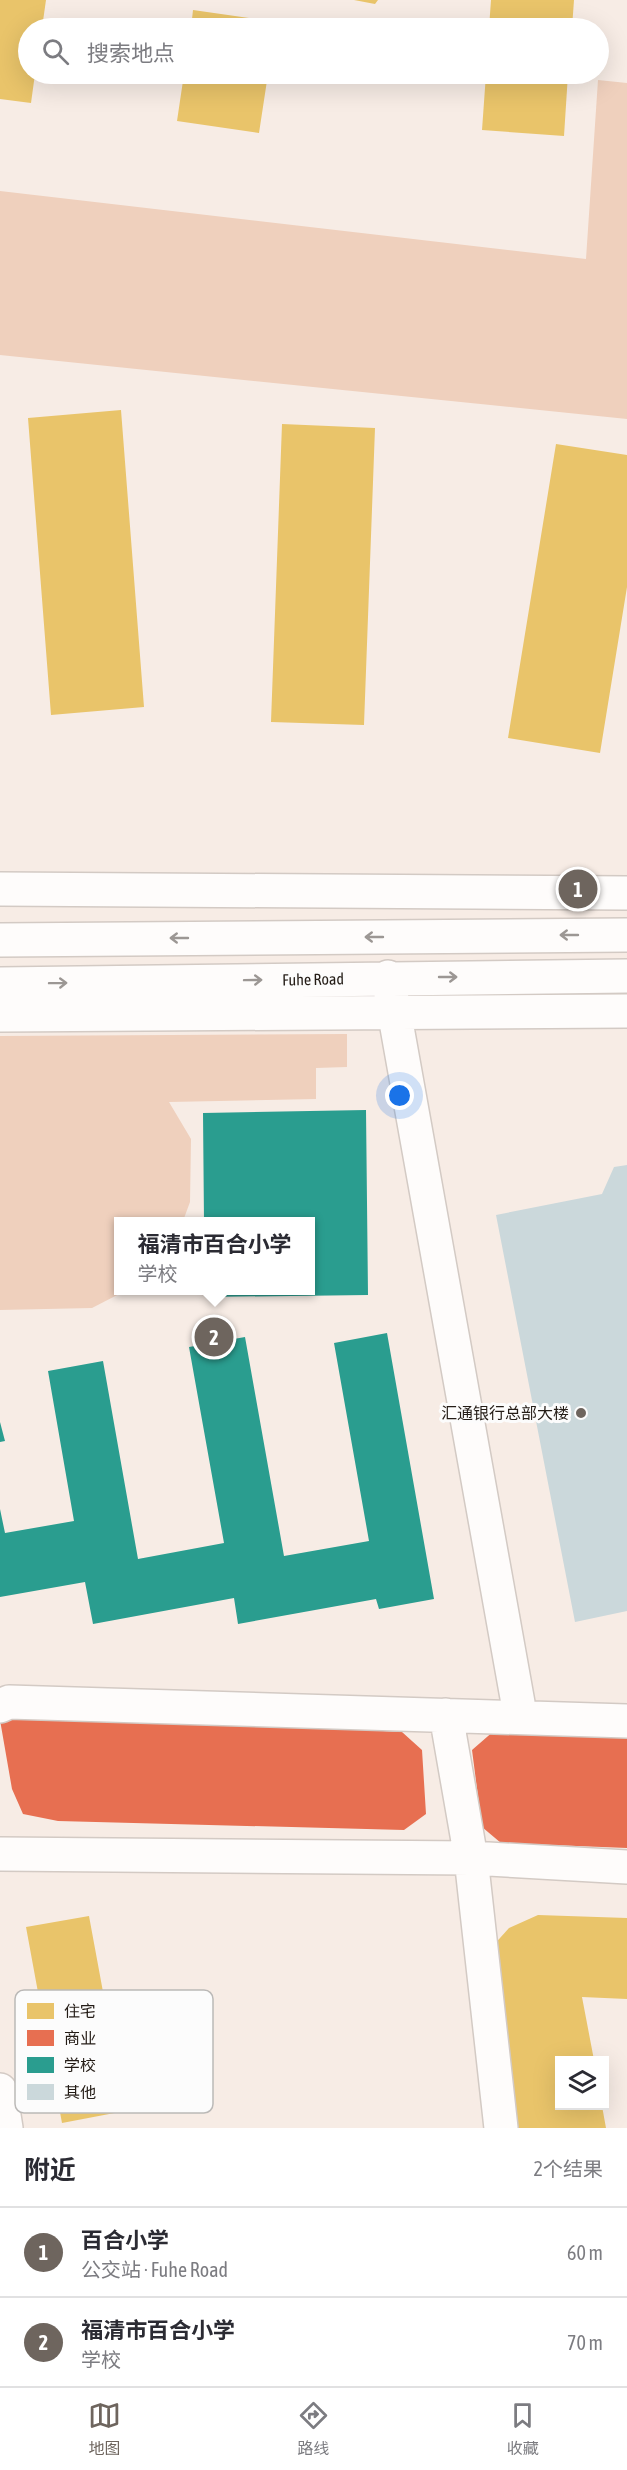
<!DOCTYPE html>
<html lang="zh">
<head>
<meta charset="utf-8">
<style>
	body { margin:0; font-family:"Asap Condensed","Noto Sans SC",sans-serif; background:#f2f2f3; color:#2b2b33 }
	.controls { position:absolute; right:18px; bottom:18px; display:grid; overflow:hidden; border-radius:0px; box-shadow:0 6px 24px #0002 }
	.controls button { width:54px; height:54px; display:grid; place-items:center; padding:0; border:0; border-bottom:2px solid #e1e1e2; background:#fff; color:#2b2b33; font:30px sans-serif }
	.you { position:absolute; left:400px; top:1096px; width:21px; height:21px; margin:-15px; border:4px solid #fff; border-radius:50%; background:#1a73e8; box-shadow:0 0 0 9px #1a73e833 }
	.badge { display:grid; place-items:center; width:39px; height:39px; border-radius:50%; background:#6e655e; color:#fff; font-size:20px; font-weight:700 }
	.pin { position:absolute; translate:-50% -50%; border:3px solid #fff; box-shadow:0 2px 6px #0006 }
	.popup { position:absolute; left:114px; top:1217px; width:201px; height:78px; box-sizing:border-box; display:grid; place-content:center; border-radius:0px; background:#fff; filter:drop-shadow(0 2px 4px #0005); font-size:20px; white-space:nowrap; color:#7c7c81 }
	.popup b { font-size:22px; color:#2b2b33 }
	.popup::after { content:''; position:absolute; left:50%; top:100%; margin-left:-12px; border:12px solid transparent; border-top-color:#fff }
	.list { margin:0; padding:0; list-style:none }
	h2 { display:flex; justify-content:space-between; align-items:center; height:78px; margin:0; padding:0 24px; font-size:26px }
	h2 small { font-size:20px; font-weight:400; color:#7c7c81 }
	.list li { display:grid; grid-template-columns:39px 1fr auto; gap:18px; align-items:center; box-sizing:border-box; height:90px; padding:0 24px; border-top:2px solid #e1e1e2 }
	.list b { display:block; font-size:22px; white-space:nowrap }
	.list p { margin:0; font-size:20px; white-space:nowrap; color:#7c7c81 }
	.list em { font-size:20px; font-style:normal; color:#7c7c81 }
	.icon { flex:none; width:33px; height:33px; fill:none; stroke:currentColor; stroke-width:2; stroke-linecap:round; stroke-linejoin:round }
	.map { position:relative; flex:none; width:627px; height:2128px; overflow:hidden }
	.search { position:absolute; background:#fff; box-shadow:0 6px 24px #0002; left:18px; right:18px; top:18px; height:66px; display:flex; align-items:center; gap:15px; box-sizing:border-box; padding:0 21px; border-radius:33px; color:#7c7c81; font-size:22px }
	.sheet { height:258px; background:#fff }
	nav { display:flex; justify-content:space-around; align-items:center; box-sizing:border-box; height:84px; border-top:2px solid #e1e1e2; background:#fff; font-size:16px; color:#7c7c81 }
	nav a { display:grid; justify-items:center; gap:3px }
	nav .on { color:#6e655e }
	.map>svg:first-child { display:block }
	.green { fill:#efd0bd }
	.homes { fill:#e9c46a }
	.shops { fill:#e76f51 }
	.schools { fill:#2a9d8f }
	.building { fill:#cbd8db }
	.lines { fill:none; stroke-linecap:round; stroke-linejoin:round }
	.minor-casing { stroke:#d3cac4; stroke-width:36 }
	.minor { stroke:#fefcfb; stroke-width:33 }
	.oneway { stroke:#9c9794 }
	.poi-dot { fill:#6e655e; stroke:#fcfcfc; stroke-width:2 }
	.labels { text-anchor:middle; stroke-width:6; stroke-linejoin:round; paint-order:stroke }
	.street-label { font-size:16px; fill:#241c16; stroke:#fcfcfc }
	.poi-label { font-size:16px; fill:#241c16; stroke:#fcfcfc; text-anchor:end }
	.key { fill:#fcfcfc; stroke:#bbb9b7; stroke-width:1.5 }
	.key-label { font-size:16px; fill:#241c16 }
</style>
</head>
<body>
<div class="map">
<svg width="627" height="2128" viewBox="0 0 627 2128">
	<rect width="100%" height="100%" fill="#f7ece5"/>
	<!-- green -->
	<path class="green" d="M 598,80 L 627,83 L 627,419 L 0,355 L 0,191 L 586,259 Z
		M 347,1034 L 347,1067 L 316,1068 L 316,1099 L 169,1102 L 191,1139 L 190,1202 L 183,1221 L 118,1222 L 118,1290 L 125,1291 L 92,1308 L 0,1310 L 0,1036 Z"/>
	<!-- homes -->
	<path class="homes" d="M 0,0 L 46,0 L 42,28 L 28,28 L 28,74 L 35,74 L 31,103 L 0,99 Z
		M 354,0 L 378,0 L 375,4 Z
		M 491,0 L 574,0 L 572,28 L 489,28 Z
		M 193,10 L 276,22 L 275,28 L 191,28 Z
		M 184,74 L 268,74 L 259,133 L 177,121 Z
		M 486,74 L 568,74 L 564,136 L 482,130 Z
		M 121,410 L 144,707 L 51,715 L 28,418 Z
		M 282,424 L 375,428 L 364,725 L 271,722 Z
		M 556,444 L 627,455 L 627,587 L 600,753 L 508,738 Z
		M 538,1915 L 627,1918 L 627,1999 L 582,1997 L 594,2060 L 560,2060 L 560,2106 L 602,2106 L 606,2128 L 499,2128 L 482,1958 L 509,1928 Z
		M 89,1916 L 125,2111 L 62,2123 L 26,1927 Z"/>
	<!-- shops -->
	<path class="shops" d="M 35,1713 L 402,1732 L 422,1750 L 426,1814 L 404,1830 L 58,1821 L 23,1814 L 12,1789 L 0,1720 Z
		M 495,1730 L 627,1731 L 627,1848 L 501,1843 L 482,1827 L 472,1750 Z"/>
	<!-- schools -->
	<path class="schools" d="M 366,1110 L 368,1295 L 205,1297 L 205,1290 L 310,1290 L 310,1222 L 204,1222 L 203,1113 Z
		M 387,1333 L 434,1599 L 379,1609 L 376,1599 L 238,1624 L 234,1598 L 93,1624 L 85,1582 L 0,1597 L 0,1509 L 5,1533 L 74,1521 L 48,1371 L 103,1361 L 138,1559 L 224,1543 L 189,1347 L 245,1337 L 284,1556 L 369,1541 L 334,1343 Z
		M 0,1422 L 5,1441 L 0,1442 Z"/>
	<!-- building -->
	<path class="building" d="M 627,1165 L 627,1611 L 575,1622 L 496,1215 L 602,1194 L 614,1167 Z"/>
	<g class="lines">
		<!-- minor casing -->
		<g class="minor-casing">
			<path id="minor" d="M 0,889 L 627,893
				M 0,940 L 627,935
				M 388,977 L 518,1703
				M 0,984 L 627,976
				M 0,1015 L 627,1011
				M 0,1706 L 9,1702 L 627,1721
				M 446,1715 L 471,1858 L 501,2128
				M 0,1854 L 471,1858 L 627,1867
				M 0,2090 L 6,2128"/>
		</g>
		<!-- minor -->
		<use href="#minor" class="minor"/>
	</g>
	<!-- one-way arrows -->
	<defs><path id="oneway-shaft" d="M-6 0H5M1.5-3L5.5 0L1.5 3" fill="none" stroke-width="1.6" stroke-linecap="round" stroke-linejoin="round" transform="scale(1.5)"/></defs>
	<g class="oneway">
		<use href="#oneway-shaft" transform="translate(569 935) rotate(180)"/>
		<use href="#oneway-shaft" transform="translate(374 937) rotate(180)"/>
		<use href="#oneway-shaft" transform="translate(179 938) rotate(180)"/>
		<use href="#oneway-shaft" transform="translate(448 977)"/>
		<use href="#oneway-shaft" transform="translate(253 980) rotate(-1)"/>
		<use href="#oneway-shaft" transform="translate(58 983) rotate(-1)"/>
	</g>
	<!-- markers -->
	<circle class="poi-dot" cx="581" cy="1413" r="6"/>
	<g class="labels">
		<!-- street labels -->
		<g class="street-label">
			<text transform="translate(313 979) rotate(-1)" y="6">Fuhe Road</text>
		</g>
		<!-- poi labels -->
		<g class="poi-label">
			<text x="569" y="1419">汇通银行总部大楼</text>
		</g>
	</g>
	<!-- legend -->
	<rect x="15" y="1990" width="198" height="123" rx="9" class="key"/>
	<rect x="27" y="2003" width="27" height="16" fill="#e9c46a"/>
	<rect x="27" y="2030" width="27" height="16" fill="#e76f51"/>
	<rect x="27" y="2057" width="27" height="16" fill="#2a9d8f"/>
	<rect x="27" y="2084" width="27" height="16" fill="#cbd8db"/>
	<g class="key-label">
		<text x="64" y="2017">住宅</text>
		<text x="64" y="2044">商业</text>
		<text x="64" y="2071">学校</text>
		<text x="64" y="2098">其他</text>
	</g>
</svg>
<div class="controls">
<button><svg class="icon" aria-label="layers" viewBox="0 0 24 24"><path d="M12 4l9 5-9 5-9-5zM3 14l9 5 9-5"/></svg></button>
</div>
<div class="you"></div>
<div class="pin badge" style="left:578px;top:889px">1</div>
<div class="pin badge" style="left:214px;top:1337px">2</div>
<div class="popup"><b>福清市百合小学</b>学校</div>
<div class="search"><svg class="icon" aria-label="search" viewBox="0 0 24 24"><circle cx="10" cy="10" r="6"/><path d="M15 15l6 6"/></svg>搜索地点</div>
</div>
<section class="sheet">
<h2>附近<small>2个结果</small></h2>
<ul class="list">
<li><span class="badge">1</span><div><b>百合小学</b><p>公交站 · Fuhe Road</p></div><em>60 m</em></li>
<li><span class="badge">2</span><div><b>福清市百合小学</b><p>学校</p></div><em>70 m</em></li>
</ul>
</section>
<nav>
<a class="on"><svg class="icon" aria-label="map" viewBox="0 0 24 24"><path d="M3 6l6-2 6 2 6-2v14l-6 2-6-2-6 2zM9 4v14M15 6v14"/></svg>地图</a>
<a><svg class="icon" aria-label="directions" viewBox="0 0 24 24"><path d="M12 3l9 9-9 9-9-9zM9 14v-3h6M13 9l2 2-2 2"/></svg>路线</a>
<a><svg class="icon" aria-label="saved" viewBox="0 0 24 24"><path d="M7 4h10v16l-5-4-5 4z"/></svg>收藏</a>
</nav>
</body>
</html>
